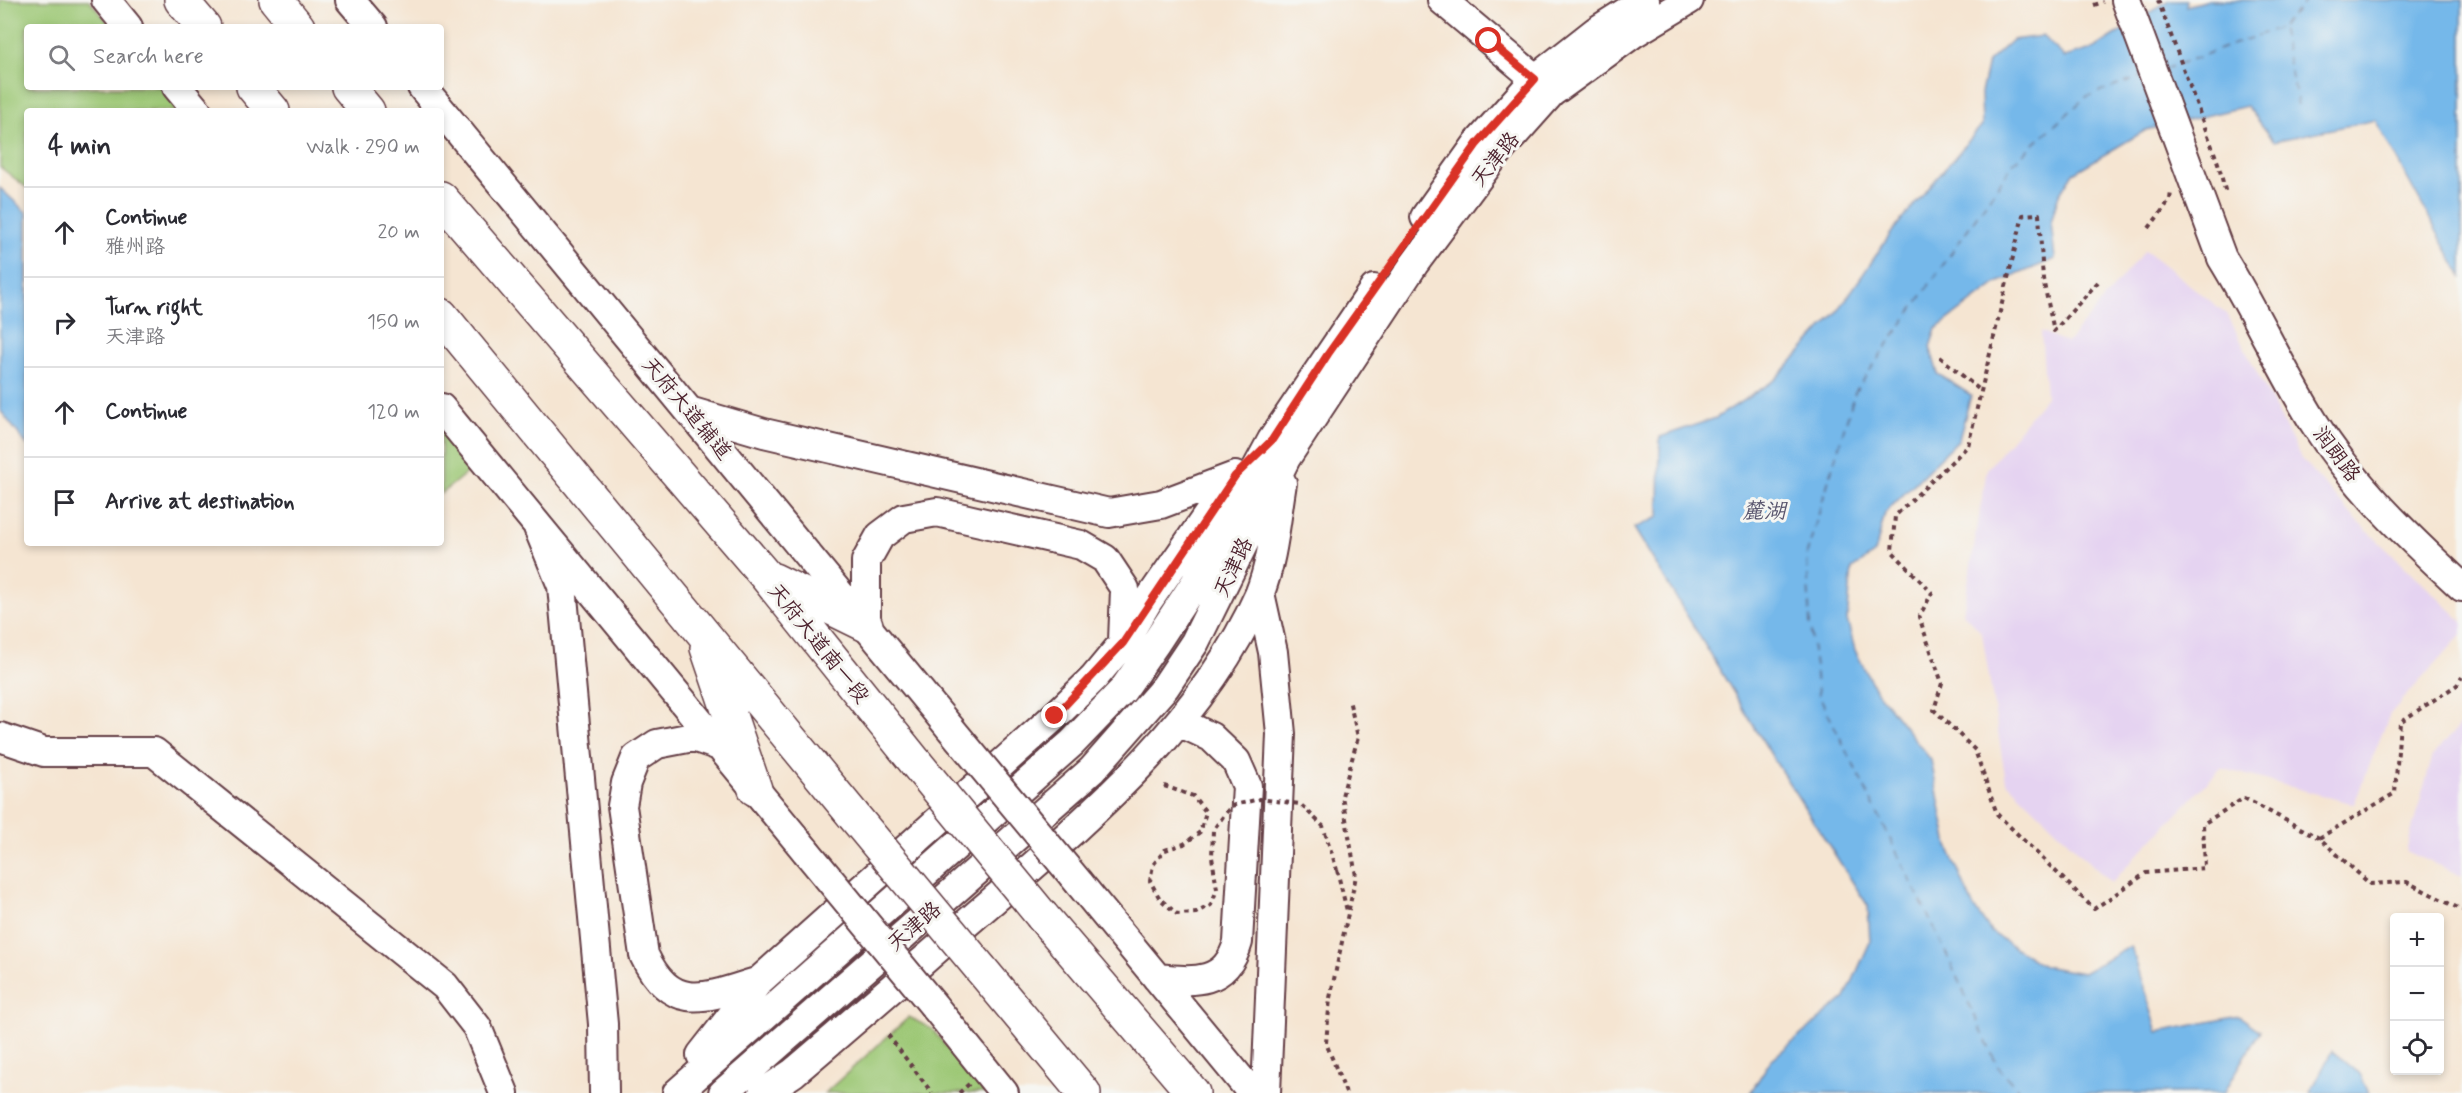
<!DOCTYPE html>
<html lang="en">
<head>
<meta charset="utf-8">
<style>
	body { margin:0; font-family:Mynerve,"LXGW WenKai TC",sans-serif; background:#f2f2f3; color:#2b2b33 }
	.controls { position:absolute; right:18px; bottom:18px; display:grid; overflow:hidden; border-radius:6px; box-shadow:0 3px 9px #0003 }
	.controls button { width:54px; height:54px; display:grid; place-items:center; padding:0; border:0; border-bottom:2px solid #e1e1e2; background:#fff; color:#2b2b33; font:30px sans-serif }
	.stop { position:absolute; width:18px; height:18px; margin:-14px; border:4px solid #d93025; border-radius:50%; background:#fff }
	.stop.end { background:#d93025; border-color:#fff; box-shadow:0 2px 6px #0008 }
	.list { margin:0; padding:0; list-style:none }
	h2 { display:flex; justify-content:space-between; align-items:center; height:78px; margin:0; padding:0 24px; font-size:26px }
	h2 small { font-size:20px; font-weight:400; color:#7c7c81 }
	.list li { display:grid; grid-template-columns:39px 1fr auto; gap:18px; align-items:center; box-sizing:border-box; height:90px; padding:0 24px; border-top:2px solid #e1e1e2 }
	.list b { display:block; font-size:22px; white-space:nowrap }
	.list p { margin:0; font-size:20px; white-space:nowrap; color:#7c7c81 }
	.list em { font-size:20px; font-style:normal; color:#7c7c81 }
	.icon { flex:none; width:33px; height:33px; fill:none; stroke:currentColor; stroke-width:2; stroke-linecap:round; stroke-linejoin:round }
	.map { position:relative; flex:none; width:2462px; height:1093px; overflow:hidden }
	.search { position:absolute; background:#fff; box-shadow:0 3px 9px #0003; left:24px; top:24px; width:420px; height:66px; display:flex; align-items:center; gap:15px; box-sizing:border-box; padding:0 21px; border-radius:6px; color:#7c7c81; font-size:22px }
	.panel { position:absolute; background:#fff; box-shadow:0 3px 9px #0003; left:24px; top:108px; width:420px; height:438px; border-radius:6px }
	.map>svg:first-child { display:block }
	.built { fill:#e5d3f1 }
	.green { fill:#9cc774; stroke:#737350; stroke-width:1.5 }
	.water { fill:#74b8ea; stroke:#5f6c8a; stroke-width:1.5 }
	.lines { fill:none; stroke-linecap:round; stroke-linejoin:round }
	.ferry { stroke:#59556e; stroke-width:1.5; stroke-dasharray:8 6; stroke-linecap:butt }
	.minor-casing { stroke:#643d44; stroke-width:32 }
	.highway-casing { stroke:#643d44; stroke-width:36 }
	.path { stroke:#643d44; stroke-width:4; stroke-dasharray:4.5 4.5; stroke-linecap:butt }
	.minor { stroke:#fff; stroke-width:28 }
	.highway { stroke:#fff; stroke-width:33 }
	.minor-bridge-casing { stroke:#643d44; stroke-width:32; stroke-linecap:butt }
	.highway-bridge-casing { stroke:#643d44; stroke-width:36; stroke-linecap:butt }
	.path-bridge { stroke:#643d44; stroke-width:4; stroke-dasharray:4.5 4.5; stroke-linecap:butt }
	.minor-bridge { stroke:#fff; stroke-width:28 }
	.highway-bridge { stroke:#fff; stroke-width:33 }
	.route { stroke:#d93025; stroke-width:8 }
	.labels { text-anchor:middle; stroke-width:6; stroke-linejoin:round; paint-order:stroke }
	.street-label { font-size:21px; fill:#4a1f2b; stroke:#f6f6f2 }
	.water-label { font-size:22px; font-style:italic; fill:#59556e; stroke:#f6f6f2 }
</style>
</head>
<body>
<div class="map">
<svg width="2462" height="1093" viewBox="0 0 2462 1093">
	<rect width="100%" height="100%" fill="#f6f6f2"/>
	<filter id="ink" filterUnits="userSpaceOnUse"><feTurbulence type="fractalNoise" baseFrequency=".0167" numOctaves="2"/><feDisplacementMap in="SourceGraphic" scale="12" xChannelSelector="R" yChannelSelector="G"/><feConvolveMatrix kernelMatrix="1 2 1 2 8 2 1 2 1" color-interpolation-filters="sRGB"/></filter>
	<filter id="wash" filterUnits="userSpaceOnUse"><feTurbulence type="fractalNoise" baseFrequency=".008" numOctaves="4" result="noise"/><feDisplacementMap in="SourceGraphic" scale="24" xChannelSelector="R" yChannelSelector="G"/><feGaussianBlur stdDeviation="1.35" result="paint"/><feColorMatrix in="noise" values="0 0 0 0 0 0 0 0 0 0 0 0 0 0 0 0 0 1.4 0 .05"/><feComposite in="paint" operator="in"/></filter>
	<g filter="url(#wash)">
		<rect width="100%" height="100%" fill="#f5e5d2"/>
		<!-- built -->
		<path class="built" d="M 2145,250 L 2227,314 L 2302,460 L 2360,524 L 2462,621 L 2462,634 L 2390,714 L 2354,804 L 2221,768 L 2111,883 L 2006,781 L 1982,633 L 1963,613 L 1987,469 L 2046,397 L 2041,331 L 2067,343 Z
			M 2462,723 L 2462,876 L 2406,851 L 2433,755 Z"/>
		<!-- green -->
		<path class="green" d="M 0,0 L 89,0 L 112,27 L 27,27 L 27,87 L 161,87 L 181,111 L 27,111 L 27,188 L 0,167 Z
			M 441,425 L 475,466 L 441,494 Z
			M 909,1017 L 932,1029 L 985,1093 L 825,1093 Z"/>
		<!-- water -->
		<path class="water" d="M 2169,0 L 2187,0 L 2186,6 L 2208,0 L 2462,0 L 2462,277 L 2375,120 L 2274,141 L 2247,106 L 2146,130 L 2073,173 L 2058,197 L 2051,222 L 2055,259 L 1997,283 L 1936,329 L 1930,347 L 1938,374 L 1971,395 L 1959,439 L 1885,513 L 1875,553 L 1852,569 L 1847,620 L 1855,650 L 1875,689 L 1931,760 L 1948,846 L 1973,906 L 1991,932 L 2043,966 L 2083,973 L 2131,946 L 2158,1032 L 2239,1016 L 2260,1031 L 2224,1093 L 1750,1093 L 1771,1060 L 1845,998 L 1870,942 L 1868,906 L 1778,766 L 1634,528 L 1659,517 L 1660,437 L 1716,418 L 1775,380 L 1838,311 L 1894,229 L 1982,125 L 1981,93 L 1988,62 L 2012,40 L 2042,36 L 2065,57 L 2095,48 Z
			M 0,188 L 27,213 L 27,445 L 0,410 Z
			M 2332,1051 L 2360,1074 L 2369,1093 L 2310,1093 Z"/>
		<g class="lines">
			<!-- ferry -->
			<path class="ferry" d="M 2282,26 L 2307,0
				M 2165,69 L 2281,27 L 2298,105
				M 2021,1093 L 1998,1067 L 1940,940 L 1818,693 L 1810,626 L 1807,553 L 1855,392 L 2015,161 L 2086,97 L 2141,77"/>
		</g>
	</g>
	<g filter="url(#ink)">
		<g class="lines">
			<!-- minor casing -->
			<g class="minor-casing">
				<path id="minor" d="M 106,0 L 128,27
					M 350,0 L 373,27
					M 1442,0 L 1550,91
					M 2126,0 L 2222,258 C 2255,311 2280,368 2313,421 C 2353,485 2407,536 2462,587
					M 177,87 L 197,111
					M 422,87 L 951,729
					M 1425,217 L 1477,144 L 1535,79 L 1596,31 L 1645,0
					M 441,408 L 806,851
					M 689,411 L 764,433 L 1109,513 L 1161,504 L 1235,476
					M 537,525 L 562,586 L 603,1024 L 604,1093
					M 1260,593 L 1273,652 L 1281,734 L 1266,1093
					M 866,625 L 866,561 L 880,536 L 904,518 L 937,512 L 1081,545 L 1105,559 L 1125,589 L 1123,641
					M 0,737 L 44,752 L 154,752 L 445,986 L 477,1027 L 504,1093
					M 719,746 L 693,737 L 657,744 L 636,758 L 626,783 L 622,806 L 644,955 C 672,1015 708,997 759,981
					M 1079,883 L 1252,1093
					M 1157,978 C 1195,982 1226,985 1238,942 L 1247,786 L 1236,761 L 1211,737 L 1179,722
					M 934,1006 L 1004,1093
					M 701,1055 L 759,981 L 1055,716 L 1094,678 L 1123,643 L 1148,601 L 1234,477
					M 677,1093 L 1072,743 L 1123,690 L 1155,644 L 1195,583 L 1272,440 L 1374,289
					M 723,1093 L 1092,770 L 1165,687 L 1195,642 L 1286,458 L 1414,264 L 1493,158 L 1551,93 L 1634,33 L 1689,0
					M 763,1093 L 793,1073 C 859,1017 924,960 989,904 C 1092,815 1203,722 1259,595 C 1273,561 1276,519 1282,483"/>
			</g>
			<!-- highway casing -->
			<g class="highway-casing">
				<path id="highway" d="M 181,0 L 204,27
					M 276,0 L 298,27
					M 253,87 L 273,111
					M 348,87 L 368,111
					M 441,198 L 765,575 L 916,763
					M 441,315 L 853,815
					M 774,580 L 866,625
					M 707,648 L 755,789
					M 1042,916 L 1193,1093
					M 981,969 L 1084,1093"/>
			</g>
			<!-- path -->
			<path class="path" d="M 2158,0 L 2218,163 L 2226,194
				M 2094,5 L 2103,2
				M 2149,228 L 2170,200 L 2171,191
				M 2098,282 L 2054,331 L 2043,279 L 2039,214 L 2023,215 L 1968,446 L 1895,516 L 1892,551 L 1932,593 L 1919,617 L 1942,683 L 1934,710 L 1975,750 L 1997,814 L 2094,909 L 2146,873 L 2205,868 L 2203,824 L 2244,798 L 2319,838 L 2370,884 L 2407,882 L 2462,910
				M 1940,357 L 1981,391
				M 1164,786 L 1193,796 L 1206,812 L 1200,832 L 1184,844 L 1165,850 L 1153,865 L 1150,881 L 1160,899 L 1177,914 L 1196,913 L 1211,905 L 1216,892
				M 2319,838 L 2395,793 L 2400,722 L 2457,685 L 2462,677
				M 1337,870 L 1347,911
				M 888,1035 L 932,1093
				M 959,1093 L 969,1084
				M 1346,1093 L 1326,1043 L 1330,998 L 1356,876 L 1342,796 L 1358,737 L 1349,700"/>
			<!-- minor -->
			<use href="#minor" class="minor"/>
			<!-- highway -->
			<use href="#highway" class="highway"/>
			<!-- minor-bridge casing -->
			<g class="minor-bridge-casing">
				<path id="minor-bridge" d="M 951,729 L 1079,883
					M 806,851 L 934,1006"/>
			</g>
			<!-- highway-bridge casing -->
			<g class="highway-bridge-casing">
				<path id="highway-bridge" d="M 916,763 L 1042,916
					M 853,815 L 981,969"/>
			</g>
			<!-- path-bridge -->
			<path class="path-bridge" d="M 1217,889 L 1212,857 L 1213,830 L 1231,806 L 1259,799 L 1300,804 L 1323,826 L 1337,870"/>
			<!-- minor-bridge -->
			<use href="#minor-bridge" class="minor-bridge"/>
			<!-- highway-bridge -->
			<use href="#highway-bridge" class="highway-bridge"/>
		</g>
	</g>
	<g class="lines" filter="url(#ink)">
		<!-- route -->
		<path class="route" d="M 1055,716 L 1123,643 L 1235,476 L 1272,440 L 1328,354 L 1477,144 L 1535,79 L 1489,41"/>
	</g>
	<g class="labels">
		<!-- street labels -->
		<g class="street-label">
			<text transform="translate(1495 159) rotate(-51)" y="7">天津路</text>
			<text transform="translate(687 408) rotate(50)" y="7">天府大道辅道</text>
			<text transform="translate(2337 454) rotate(53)" y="7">润朗路</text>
			<text transform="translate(1233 567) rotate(-65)" y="7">天津路</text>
			<text transform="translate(819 643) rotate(51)" y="7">天府大道南一段</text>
			<text transform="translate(914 926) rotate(-41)" y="7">天津路</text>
		</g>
		<!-- water labels -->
		<g class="water-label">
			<text x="1764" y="518">麓湖</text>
		</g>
	</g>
</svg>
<div class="controls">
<button>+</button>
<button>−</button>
<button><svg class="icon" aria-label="locate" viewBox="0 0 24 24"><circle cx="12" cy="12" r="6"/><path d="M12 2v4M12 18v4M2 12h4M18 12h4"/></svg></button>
</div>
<div class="stop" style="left:1489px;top:41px"></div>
<div class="stop end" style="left:1055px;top:716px"></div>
<div class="search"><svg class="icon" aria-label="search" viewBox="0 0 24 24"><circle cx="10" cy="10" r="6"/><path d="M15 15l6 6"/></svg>Search here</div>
<section class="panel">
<h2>4 min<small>Walk · 290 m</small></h2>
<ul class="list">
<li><svg class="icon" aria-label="ahead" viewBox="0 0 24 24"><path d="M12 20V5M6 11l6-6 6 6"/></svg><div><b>Continue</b><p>雅州路</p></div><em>20 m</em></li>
<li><svg class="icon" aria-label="right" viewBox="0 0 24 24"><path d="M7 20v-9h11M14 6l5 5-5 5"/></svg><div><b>Turn right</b><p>天津路</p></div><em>150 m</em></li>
<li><svg class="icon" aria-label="ahead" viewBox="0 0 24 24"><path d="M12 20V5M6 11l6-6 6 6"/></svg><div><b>Continue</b></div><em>120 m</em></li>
<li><svg class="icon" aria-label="arrive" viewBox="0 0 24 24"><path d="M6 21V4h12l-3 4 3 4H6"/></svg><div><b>Arrive at destination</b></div></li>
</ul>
</section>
</div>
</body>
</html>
